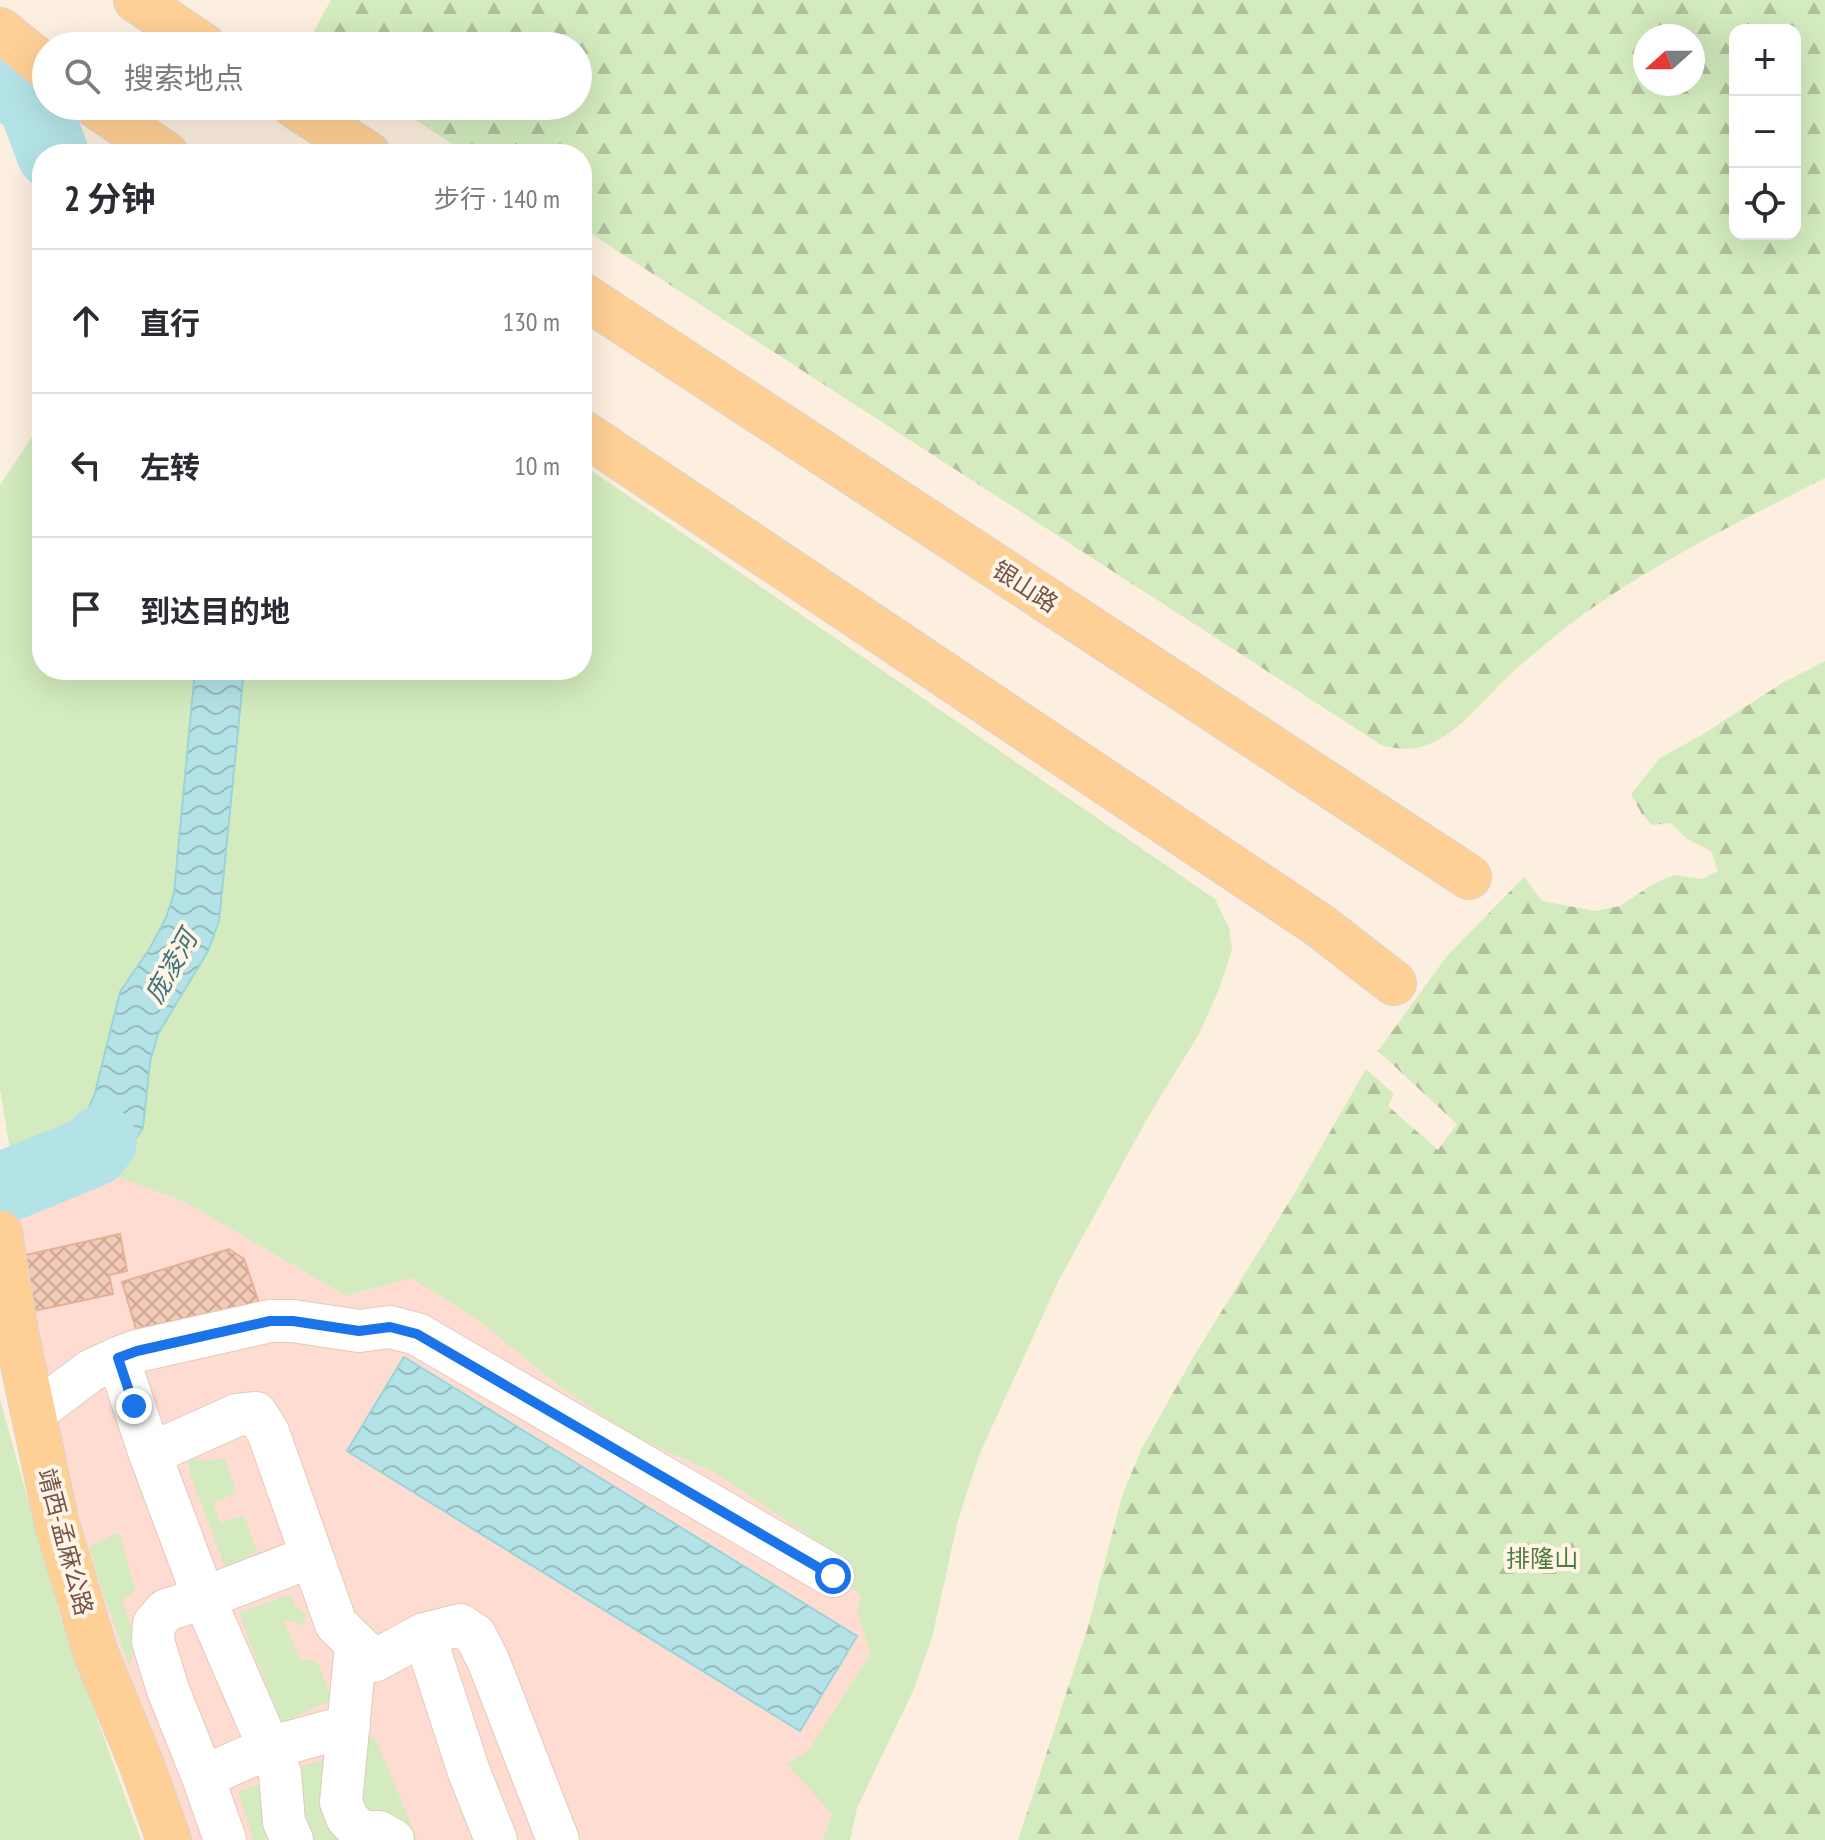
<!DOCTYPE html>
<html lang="zh">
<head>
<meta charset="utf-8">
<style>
	body { margin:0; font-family:"PT Sans Narrow","Noto Sans SC",sans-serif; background:#f2f2f3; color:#2b2b33 }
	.controls { position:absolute; right:24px; top:24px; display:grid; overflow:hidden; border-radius:16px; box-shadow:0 8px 32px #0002 }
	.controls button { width:72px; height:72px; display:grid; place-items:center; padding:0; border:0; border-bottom:2px solid #e1e1e2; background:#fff; color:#2b2b33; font:40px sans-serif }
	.compass { position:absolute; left:1633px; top:24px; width:72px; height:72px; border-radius:50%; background:#fff; box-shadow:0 8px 32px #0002; rotate:249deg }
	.stop { position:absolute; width:24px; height:24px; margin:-18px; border:6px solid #1a73e8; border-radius:50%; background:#fff }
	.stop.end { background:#1a73e8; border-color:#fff; box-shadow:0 2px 8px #0008 }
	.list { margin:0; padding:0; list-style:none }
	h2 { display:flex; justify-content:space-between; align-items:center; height:104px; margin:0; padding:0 32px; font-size:34px }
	h2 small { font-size:26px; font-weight:400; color:#7c7c81 }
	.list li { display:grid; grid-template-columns:52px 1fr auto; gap:24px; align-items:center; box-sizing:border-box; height:144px; padding:0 32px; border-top:2px solid #e1e1e2 }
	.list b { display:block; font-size:30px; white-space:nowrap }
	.list em { font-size:26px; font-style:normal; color:#7c7c81 }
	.icon { flex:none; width:44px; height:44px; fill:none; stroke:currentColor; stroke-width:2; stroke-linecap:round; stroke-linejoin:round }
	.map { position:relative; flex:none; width:1825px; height:1840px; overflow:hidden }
	.search { position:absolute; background:#fff; box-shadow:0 8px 32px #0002; left:32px; top:32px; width:560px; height:88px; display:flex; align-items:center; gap:20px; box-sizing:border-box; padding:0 28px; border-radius:44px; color:#7c7c81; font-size:30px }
	.panel { position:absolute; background:#fff; box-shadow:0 8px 32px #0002; left:32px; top:144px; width:560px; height:536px; border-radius:32px }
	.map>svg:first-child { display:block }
	.commercial { fill:#fedcd2 }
	.grass { fill:#d3ebbe }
	.forest { fill:url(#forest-firs); fill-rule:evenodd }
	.water { fill:url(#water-waves); stroke:#9ad4d9; stroke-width:2 }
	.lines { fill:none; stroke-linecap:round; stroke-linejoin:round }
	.river { stroke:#b4e3e7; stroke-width:72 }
	.building { fill:url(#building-cross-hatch); stroke:#e7af96; stroke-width:2 }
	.minor-casing { stroke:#e1cbbb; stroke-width:44 }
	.major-casing { stroke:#dbd2cf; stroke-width:46 }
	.minor { stroke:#fff; stroke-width:42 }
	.major { stroke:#ffd095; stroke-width:44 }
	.route { stroke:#1a73e8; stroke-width:10 }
	.labels { text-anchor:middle; stroke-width:8; stroke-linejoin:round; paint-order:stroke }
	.street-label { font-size:24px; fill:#745346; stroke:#fff4e6 }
	.park-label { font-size:24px; fill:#547b3e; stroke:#fff4e6 }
	.water-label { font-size:26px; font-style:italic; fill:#3a757b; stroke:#fff4e6 }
</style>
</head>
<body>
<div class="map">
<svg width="1825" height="1840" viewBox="0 0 1825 1840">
	<defs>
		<pattern id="forest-firs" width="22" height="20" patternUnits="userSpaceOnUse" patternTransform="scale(2)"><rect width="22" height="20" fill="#d3ebbe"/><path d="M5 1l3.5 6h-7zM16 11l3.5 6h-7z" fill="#b0c19c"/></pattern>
		<pattern id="water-waves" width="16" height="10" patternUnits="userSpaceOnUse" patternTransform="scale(2)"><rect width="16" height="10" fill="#b4e3e7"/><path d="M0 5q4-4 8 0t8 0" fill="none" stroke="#97bbbd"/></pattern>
		<pattern id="building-cross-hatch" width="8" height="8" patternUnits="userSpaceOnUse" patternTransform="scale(2)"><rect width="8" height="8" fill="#f3cab6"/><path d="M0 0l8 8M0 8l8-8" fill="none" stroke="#c9a796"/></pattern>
	</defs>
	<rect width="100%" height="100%" fill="#fdefdf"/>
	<!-- commercial -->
	<path class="commercial" d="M 110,1174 L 185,1202 L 346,1296 L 411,1278 L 478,1320 L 560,1387 L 636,1436 L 717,1474 L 852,1564 L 862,1597 L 857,1609 L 870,1654 L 809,1750 L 832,1815 L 823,1840 L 184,1840 L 76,1545 L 16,1250 L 14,1206 Z"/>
	<!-- grass -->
	<path class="grass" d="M 42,422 L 42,670 L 195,670 L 174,893 L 166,918 L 150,948 L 120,992 L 95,1093 L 82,1124 L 54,1144 L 12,1162 L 0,1089 L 0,485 Z
		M 582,464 L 1215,899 L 1229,928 L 1232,950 L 1219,989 L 1199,1034 L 1148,1117 L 1059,1280 L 980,1453 L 958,1520 L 932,1638 L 913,1691 L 857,1808 L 850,1840 L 823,1840 L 832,1814 L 787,1764 L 809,1750 L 870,1654 L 857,1609 L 861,1597 L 844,1578 L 851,1564 L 717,1474 L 636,1437 L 560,1387 L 478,1320 L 411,1278 L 346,1296 L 185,1202 L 110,1174 L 143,1128 L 150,1062 L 158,1034 L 208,951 L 219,921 L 244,670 L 582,670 Z
		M 0,1399 L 61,1619 L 141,1840 L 0,1840 Z
		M 187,1456 L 199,1461 L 225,1458 L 236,1493 L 213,1503 L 221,1523 L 244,1515 L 257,1551 L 226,1569 L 191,1477 Z
		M 119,1532 L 135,1590 L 122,1601 C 130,1625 141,1642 129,1666 L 96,1573 L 90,1546 Z
		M 291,1594 L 295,1606 L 307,1615 L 301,1625 L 283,1618 L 300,1660 L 317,1660 L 332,1700 L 281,1723 L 239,1613 Z
		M 374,1736 L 418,1840 L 408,1840 L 356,1804 L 364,1740 Z
		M 329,1759 L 353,1840 L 310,1840 L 296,1822 L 300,1766 Z
		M 260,1784 L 271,1840 L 254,1840 L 238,1791 Z"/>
	<!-- forest -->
	<path class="forest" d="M 331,0 L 1825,0 L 1825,478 C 1744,519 1660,560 1585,613 C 1560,631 1537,651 1514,671 C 1483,698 1452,747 1407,749 C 1399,749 1391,747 1383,746 L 582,228 L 582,154 L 468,154 L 394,106 L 578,106 L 578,46 L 317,46 L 313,33 ZM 1735,30 L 1795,30 L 1795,234 L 1735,234 ZM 1645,36 L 1693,36 L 1693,84 L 1645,84 Z
		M 1825,661 L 1825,1840 L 1018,1840 L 1088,1627 L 1122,1496 L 1142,1448 L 1194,1356 L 1299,1186 L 1366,1069 L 1394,1094 L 1388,1106 L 1438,1150 L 1457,1124 L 1378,1051 L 1447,956 L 1524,877 L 1542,901 L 1595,911 L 1620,906 L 1653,884 L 1674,875 L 1702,879 L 1718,871 L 1711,851 L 1687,839 L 1671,823 L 1652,825 L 1642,814 L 1631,794 L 1660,758 L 1700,736 L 1784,682 Z"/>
	<!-- water -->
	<path class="water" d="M 195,670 L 244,670 L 219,921 L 208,951 L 158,1034 L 150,1062 L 143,1128 L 128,1150 L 110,1174 L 14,1206 L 12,1162 L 54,1144 L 82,1124 L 95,1093 L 120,992 L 150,948 L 166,918 L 174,893 Z
		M 404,1357 L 857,1636 L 800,1731 L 347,1451 Z"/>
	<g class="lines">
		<!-- river -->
		<path class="river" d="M 0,79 L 33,102 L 53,154
			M 0,1189 L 93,1151 L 101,1141"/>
	</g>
	<!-- building -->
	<path class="building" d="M 120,1234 L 127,1271 L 109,1275 L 113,1294 L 33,1311 L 21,1256 Z
		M 229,1249 L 244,1259 L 259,1303 L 136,1329 L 122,1282 Z"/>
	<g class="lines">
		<!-- minor casing -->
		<g class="minor-casing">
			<path id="minor" d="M 118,1358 L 150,1454 L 204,1598 L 166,1610 L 154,1624 L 153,1641 L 168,1690 L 203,1777 L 225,1840
				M 33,1414 L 90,1371 L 118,1358 L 137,1351 L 270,1321 L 293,1321 L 359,1331 L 390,1327 L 417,1334 L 833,1576
				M 150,1454 L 237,1415 L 256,1413 L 268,1432 L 336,1624 L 374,1661 L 424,1634 L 460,1625 L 475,1635 L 488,1660 L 558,1840
				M 424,1634 L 469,1772 L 496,1840
				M 356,1645 L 341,1802 L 347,1818 L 361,1832 L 379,1832 L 393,1840
				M 203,1777 L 268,1748 L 349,1726
				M 292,1840 L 284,1822 L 280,1773 L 204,1598 L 310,1557"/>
		</g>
		<!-- major casing -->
		<g class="major-casing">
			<path id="major" d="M 136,0 L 204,46
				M 0,30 L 46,67
				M 96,106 L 166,154
				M 295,106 L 368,154
				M 582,295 L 1469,877
				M 582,432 L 1319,925 L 1394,983
				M 0,1233 L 16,1332 L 57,1524 L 96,1654 L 141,1763 L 169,1840"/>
		</g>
		<!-- minor -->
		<use href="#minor" class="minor"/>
		<!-- major -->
		<use href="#major" class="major"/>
	</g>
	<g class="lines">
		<!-- route -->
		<path class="route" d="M 134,1406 L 118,1358 L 137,1351 L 270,1321 L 293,1321 L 359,1331 L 390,1327 L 417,1334 L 833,1576"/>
	</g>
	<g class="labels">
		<!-- street labels -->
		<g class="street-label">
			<text transform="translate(1025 587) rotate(33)" y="8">银山路</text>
			<text transform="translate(65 1542) rotate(75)" y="8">靖西-孟麻公路</text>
		</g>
		<!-- park labels -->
		<g class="park-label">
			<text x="1542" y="1567">排隆山</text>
		</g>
		<!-- water labels -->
		<g class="water-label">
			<text transform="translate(171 967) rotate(-61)" y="9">庞凌河</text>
		</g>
	</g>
</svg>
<div class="controls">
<button>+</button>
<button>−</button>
<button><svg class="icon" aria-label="locate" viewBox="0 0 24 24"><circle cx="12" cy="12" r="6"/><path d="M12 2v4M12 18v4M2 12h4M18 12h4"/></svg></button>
</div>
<svg class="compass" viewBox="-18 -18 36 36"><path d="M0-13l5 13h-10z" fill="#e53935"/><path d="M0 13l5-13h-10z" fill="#7c7c81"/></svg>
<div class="stop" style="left:833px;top:1576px"></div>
<div class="stop end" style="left:134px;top:1406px"></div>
<div class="search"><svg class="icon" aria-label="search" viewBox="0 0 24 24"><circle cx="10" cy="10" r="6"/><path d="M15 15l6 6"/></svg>搜索地点</div>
<section class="panel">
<h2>2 分钟<small>步行 · 140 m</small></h2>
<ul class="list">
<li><svg class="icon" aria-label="ahead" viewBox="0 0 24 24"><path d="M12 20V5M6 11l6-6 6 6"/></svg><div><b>直行</b></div><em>130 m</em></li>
<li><svg class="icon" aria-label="left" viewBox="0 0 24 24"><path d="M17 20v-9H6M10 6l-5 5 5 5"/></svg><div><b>左转</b></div><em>10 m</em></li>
<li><svg class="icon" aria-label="arrive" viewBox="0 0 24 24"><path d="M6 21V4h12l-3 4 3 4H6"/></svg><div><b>到达目的地</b></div></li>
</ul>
</section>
</div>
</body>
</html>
